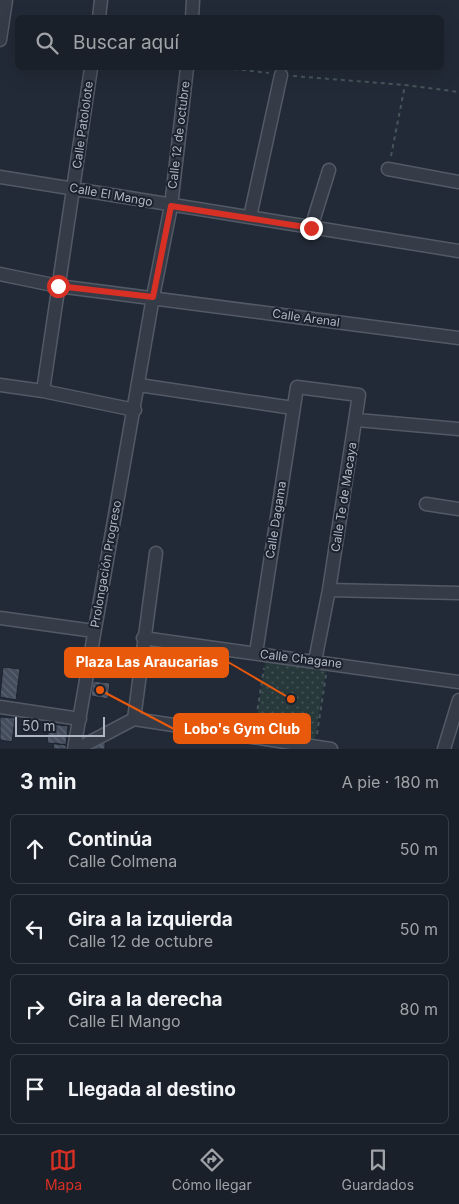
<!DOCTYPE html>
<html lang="es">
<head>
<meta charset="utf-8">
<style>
	body { margin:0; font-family:Inter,sans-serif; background:#272d35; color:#f1f3f6 }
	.scale { position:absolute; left:15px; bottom:12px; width:90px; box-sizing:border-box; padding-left:5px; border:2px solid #b0b7c4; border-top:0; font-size:14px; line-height:18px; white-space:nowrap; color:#b0b7c4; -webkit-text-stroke:4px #1b212d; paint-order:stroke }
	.stop { position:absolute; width:15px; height:15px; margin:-11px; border:4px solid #d93025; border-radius:50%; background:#fff }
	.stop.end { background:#d93025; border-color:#fff; box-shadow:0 1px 5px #0008 }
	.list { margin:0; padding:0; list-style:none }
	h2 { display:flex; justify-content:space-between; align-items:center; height:65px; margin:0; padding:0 20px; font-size:21px }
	h2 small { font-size:16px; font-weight:400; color:#9fa3a8 }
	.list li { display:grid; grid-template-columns:32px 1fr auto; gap:15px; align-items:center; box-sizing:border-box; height:70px; margin:0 10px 10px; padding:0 10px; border:1px solid #383e46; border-radius:8px }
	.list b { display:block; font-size:19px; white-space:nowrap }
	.list p { margin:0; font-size:16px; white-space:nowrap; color:#9fa3a8 }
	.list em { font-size:16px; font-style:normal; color:#9fa3a8 }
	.icon { flex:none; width:28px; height:28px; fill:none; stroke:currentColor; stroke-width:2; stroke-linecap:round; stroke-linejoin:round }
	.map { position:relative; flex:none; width:459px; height:749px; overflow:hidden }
	.search { position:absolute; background:#1a2029; box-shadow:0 5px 20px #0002; left:15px; right:15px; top:15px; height:55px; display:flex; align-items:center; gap:12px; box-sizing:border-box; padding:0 18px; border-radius:8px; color:#9fa3a8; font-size:19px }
	.sheet { height:385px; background:#1a2029 }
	nav { display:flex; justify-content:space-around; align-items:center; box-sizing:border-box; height:70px; border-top:1px solid #383e46; background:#1a2029; font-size:14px; color:#9fa3a8 }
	nav a { display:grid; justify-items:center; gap:2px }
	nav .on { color:#d93025 }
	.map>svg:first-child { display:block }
	.park { fill:url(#park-dots) }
	.building { fill:url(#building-back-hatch); stroke:#1d232f }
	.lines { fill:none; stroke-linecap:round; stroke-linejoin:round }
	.street-casing { stroke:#535a66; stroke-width:15 }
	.path { stroke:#45565a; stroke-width:2; stroke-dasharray:4 4; stroke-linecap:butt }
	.street { stroke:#353c48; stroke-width:12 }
	.route { stroke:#d93025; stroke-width:6 }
	.labels { text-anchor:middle; stroke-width:4; stroke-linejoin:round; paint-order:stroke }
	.street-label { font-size:12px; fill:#b0b7c4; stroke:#1b212d }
	.leader { fill:none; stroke:#e8590c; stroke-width:2 }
	.callout-dot { fill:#e8590c; stroke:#1b212d; stroke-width:2 }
	.callout { fill:#e8590c; stroke:#e8590c; stroke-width:2 }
	.callout-label { font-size:14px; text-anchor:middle; font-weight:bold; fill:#fff }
</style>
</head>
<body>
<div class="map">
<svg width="459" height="749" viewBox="0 0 459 749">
	<defs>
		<pattern id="park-dots" width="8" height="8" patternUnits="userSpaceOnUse" patternTransform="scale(1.25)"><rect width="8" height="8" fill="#27393b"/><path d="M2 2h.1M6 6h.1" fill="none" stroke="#445356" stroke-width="1.8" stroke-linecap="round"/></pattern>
		<pattern id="building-back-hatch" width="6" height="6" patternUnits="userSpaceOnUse" patternTransform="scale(1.25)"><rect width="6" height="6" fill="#434d5c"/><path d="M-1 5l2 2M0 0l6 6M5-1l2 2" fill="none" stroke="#5c6472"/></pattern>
	</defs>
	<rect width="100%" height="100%" fill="#222a37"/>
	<!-- park -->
	<path class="park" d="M 266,659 L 326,669 L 315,739 L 255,730 Z"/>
	<!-- building -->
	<path class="building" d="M 3,667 L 20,669 L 16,700 L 0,697 Z
		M 93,681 L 110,683 L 108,699 L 91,696 Z
		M 0,717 L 15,718 L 12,742 L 0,740 Z
		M 49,724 L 68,726 L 66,745 L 47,743 Z
		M 105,742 L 105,749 L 86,749 Z
		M 54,743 L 66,745 L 66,749 L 53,749 Z"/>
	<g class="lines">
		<!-- street casing -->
		<g class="street-casing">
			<path id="street" d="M 99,18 L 101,0
				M 192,18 L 193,0
				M 0,40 L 6,0
				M 388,169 L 459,182
				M 0,177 L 459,251
				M 250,217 L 281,75
				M 311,228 L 329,170
				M 0,274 L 58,286 L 459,338
				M 0,385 L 43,391 L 135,410
				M 139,385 L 293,408
				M 43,391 L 91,68
				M 357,420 L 459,429
				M 426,504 L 459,509
				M 329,590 L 459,593
				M 0,618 L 94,631
				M 143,638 L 459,682
				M 256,653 L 297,387 L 359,395 L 329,590 L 315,661
				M 0,707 L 80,719
				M 134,719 L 331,749
				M 134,719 L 156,553
				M 74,749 L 153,297 L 171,206 L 187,68
				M 77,749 L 134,719
				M 444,749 L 459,700"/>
		</g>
		<!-- path -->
		<path class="path" d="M 226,68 L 269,73
			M 293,76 L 405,85 L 459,92
			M 391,156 L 405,85
			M 255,725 L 264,668
			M 317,734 L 326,675"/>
		<!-- street -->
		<use href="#street" class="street"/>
	</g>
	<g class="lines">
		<!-- route -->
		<path class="route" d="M 58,286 L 153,297 L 171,206 L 311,228"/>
	</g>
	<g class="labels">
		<!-- street labels -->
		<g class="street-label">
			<text transform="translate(83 125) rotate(-82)" y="4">Calle Patololote</text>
			<text transform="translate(179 135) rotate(-83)" y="4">Calle 12 de octubre</text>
			<text transform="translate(111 195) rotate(10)" y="4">Calle El Mango</text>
			<text transform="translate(306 318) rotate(8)" y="4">Calle Arenal</text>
			<text transform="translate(344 497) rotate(-81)" y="4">Calle Te de Macaya</text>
			<text transform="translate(276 520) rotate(-81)" y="4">Calle Dagama</text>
			<text transform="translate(106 564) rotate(-80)" y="4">Prolongación Progreso</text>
			<text transform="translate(301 659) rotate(7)" y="4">Calle Chagane</text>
		</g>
	</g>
	<!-- callouts -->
	<path class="leader" d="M291 699L228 662M100 690L174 729"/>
	<g class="callout-dot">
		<circle cx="291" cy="699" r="5"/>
		<circle cx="100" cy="690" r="5"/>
	</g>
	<g class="callout">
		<rect x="65" y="648" width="163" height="29" rx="5"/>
		<rect x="174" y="714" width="136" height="29" rx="5"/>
	</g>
	<g class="callout-label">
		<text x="147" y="667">Plaza Las Araucarias</text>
		<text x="242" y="734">Lobo's Gym Club</text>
	</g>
</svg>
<div class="scale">50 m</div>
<div class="stop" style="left:58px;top:286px"></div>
<div class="stop end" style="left:311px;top:228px"></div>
<div class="search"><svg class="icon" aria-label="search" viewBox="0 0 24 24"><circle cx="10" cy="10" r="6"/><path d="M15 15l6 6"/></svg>Buscar aquí</div>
</div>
<section class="sheet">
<h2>3 min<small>A pie · 180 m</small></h2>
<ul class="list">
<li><svg class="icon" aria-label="ahead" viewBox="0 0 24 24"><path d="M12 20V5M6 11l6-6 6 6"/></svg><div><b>Continúa</b><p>Calle Colmena</p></div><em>50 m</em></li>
<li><svg class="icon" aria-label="left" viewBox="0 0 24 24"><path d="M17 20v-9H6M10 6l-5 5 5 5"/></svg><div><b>Gira a la izquierda</b><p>Calle 12 de octubre</p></div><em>50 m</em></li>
<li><svg class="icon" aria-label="right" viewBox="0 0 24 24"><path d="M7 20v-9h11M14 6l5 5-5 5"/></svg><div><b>Gira a la derecha</b><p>Calle El Mango</p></div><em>80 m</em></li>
<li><svg class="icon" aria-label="arrive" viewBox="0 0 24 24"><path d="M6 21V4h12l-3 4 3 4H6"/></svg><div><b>Llegada al destino</b></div></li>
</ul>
</section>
<nav>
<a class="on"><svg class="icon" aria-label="map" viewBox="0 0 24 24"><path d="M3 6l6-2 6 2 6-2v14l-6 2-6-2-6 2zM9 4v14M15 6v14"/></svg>Mapa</a>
<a><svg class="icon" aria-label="directions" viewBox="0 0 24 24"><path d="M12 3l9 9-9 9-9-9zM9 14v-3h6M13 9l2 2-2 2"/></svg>Cómo llegar</a>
<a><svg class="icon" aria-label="saved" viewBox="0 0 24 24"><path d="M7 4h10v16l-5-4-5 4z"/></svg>Guardados</a>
</nav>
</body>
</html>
